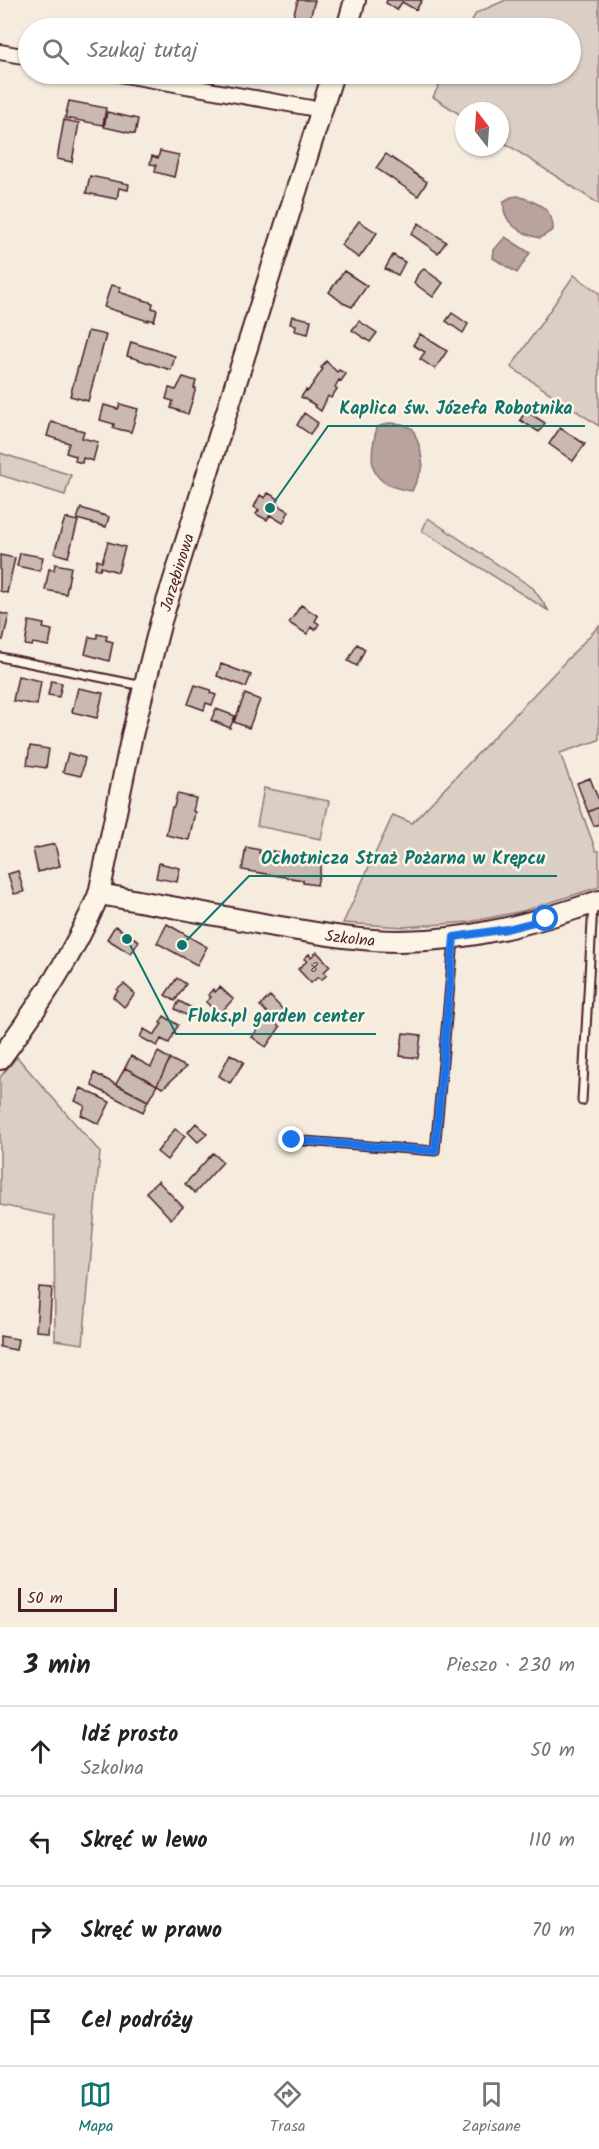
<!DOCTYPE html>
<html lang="pl">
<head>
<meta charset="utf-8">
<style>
	body { margin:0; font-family:Kalam,sans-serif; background:#f6f6f6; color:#222 }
	.compass { position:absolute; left:455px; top:102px; width:54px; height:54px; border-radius:50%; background:#fff; box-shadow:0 2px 4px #0004; rotate:343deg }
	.scale { position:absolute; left:18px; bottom:15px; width:99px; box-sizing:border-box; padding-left:6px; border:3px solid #4a1f2b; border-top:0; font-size:16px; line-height:21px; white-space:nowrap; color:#4a1f2b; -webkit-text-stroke:4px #fcf5e5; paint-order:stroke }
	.stop { position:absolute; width:18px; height:18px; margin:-14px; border:4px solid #1a73e8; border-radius:50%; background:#fff }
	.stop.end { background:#1a73e8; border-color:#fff; box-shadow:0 2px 6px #0008 }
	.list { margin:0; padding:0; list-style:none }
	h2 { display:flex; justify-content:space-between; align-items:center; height:78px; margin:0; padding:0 24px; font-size:26px }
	h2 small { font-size:20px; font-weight:400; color:#767676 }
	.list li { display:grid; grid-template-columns:39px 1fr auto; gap:18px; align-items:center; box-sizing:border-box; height:90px; padding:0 24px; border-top:2px solid #e0e0e0 }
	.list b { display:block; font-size:22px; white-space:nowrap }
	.list p { margin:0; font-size:20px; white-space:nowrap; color:#767676 }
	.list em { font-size:20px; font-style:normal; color:#767676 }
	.icon { flex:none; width:33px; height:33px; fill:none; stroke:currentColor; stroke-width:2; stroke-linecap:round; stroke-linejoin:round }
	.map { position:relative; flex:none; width:599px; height:1627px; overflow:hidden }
	.search { position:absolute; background:#fff; box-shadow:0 2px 4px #0004; left:18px; right:18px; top:18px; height:66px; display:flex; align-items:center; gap:15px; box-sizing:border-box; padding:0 21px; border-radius:33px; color:#767676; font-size:22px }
	.sheet { height:438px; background:#fff }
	nav { display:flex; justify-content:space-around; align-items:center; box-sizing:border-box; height:84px; border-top:2px solid #e0e0e0; background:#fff; font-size:16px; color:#767676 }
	nav a { display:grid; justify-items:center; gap:3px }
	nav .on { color:#0f766e }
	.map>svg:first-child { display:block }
	.green { fill:#dbcec4; stroke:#927678; stroke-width:1.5 }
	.water { fill:#b8a39e; stroke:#8c6e70; stroke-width:1.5 }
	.building { fill:#cab9b1; stroke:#4a1f2b; stroke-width:1.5 }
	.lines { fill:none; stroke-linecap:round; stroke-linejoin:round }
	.lane-casing { stroke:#4a1f2b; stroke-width:11 }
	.street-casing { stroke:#4a1f2b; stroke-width:18 }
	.secondary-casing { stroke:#4a1f2b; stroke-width:24 }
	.lane { stroke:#fcf5e5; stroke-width:7 }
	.street { stroke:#fcf5e5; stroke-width:14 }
	.secondary { stroke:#fcf5e5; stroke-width:20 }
	.route { stroke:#1a73e8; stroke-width:8 }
	.labels { text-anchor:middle; stroke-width:5; stroke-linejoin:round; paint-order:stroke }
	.number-label { font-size:14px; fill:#6a464c }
	.street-label { font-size:16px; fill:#4a1f2b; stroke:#fcf5e5 }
	.leader { fill:none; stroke:#0f766e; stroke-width:2 }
	.callout-dot { fill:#0f766e; stroke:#fcf5e5; stroke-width:2 }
	.callout-label { font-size:18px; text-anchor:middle; font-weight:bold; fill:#0f766e; stroke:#fcf5e5; stroke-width:5; stroke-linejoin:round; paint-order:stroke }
</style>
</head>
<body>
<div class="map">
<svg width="599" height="1627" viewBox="0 0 599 1627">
	<rect width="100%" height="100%" fill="#f5ecde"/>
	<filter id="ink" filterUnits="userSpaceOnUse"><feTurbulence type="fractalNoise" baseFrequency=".0167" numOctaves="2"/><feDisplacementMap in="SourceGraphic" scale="12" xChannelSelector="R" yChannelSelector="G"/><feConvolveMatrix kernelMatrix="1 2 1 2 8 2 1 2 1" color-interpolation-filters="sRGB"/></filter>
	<g filter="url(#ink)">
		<!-- green -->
		<path class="green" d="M 506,0 L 599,0 L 599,204 L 500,140 L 500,111 L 464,111 L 464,117 L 433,97 L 445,74 L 570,74 L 570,28 L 468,28 L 476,13 Z
			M 574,275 L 599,293 L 599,426 L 511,367 Z
			M 0,453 L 71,475 L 65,495 L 0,475 Z
			M 428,518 L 533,588 L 549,611 L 422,531 Z
			M 599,626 L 599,740 L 560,753 L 596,851 L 599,851 L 599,887 L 523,911 L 469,922 L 404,927 L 343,923 L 393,815 L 412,823 Z
			M 264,788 L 329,801 L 321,839 L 257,826 Z
			M 17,1057 L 100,1152 L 83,1344 L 55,1340 L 54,1216 L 0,1205 L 0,1077 Z"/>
		<!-- water -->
		<path class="water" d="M 518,196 C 536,202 554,208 553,230 L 540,238 C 521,234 501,223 504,201 L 511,197 Z
			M 505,237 L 530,253 L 517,273 L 493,258 L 494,250 Z
			M 389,423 L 402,424 L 413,429 L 420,448 L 423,466 L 412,491 C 369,486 367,464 377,427 Z"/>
		<!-- building -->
		<path class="building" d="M 298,0 L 315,0 L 309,22 L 293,17 Z
			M 387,0 L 422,0 L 416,10 L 402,2 L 397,10 L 386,3 Z
			M 69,101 L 106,108 L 103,125 L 65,118 Z
			M 107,112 L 138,119 L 135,134 L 104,127 Z
			M 64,120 L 79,123 L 72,162 L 57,159 Z
			M 160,151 L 179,155 L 174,177 L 155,172 L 156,165 L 150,164 L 152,156 L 158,158 Z
			M 386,154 L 427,182 L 418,196 L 376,168 Z
			M 90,176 L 129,184 L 128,190 L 119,188 L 117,199 L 86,193 Z
			M 359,221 L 377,233 L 359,258 L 341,245 Z
			M 419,223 L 446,242 L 438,253 L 411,234 Z
			M 393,255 L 405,262 L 398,275 L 385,269 Z
			M 424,269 L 443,283 L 433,297 L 414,283 L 418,274 Z
			M 344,271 L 367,286 L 352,307 L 343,303 L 329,292 Z
			M 111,285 L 121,287 L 119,292 L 153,303 L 152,308 L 157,310 L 154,321 L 148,319 L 148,321 L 104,307 Z
			M 452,313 L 468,324 L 463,333 L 446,321 Z
			M 292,316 L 311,320 L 308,334 L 295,331 L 296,325 L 290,324 Z
			M 359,321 L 377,333 L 370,342 L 352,330 Z
			M 88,331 L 106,335 L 88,401 L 70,396 Z
			M 420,334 L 447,351 L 435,369 L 420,359 L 425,352 L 413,345 Z
			M 131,342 L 175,356 L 171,370 L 127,356 Z
			M 326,361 L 337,372 L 339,370 L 346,374 L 341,381 L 339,380 L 335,387 L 337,389 L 331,398 L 328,396 L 321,411 L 314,406 L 315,405 L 301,397 L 306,390 L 308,391 L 323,369 L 321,368 Z
			M 183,377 L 196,381 L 194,388 L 196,388 L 188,414 L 171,408 L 173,401 L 166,399 L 169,388 L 176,390 Z
			M 120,404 L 138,409 L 131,432 L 113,428 L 114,424 L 100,420 L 104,405 L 118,409 Z
			M 526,411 L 545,423 L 539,432 L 520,420 Z
			M 304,413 L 318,423 L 310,434 L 297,425 Z
			M 51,422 L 84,431 L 82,438 L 98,442 L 93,461 L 83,458 L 82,463 L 75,461 L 76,456 L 66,453 L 69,443 L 47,436 Z
			M 560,428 L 585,444 L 573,461 L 549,444 Z
			M 268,493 L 279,499 L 276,504 L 289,511 L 283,523 L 270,515 L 267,520 L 256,514 L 259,510 L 254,507 L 260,495 L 265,498 Z
			M 81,508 L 109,517 L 106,527 L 77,519 Z
			M 65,518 L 78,521 L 68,557 L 54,553 Z
			M 108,542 L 125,547 L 118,572 L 101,567 L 100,570 L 95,568 L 97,560 L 102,562 Z
			M 20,553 L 43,557 L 40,571 L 17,566 Z
			M 0,555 L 15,558 L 7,593 L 0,591 Z
			M 55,564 L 71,567 L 66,594 L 45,590 L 49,569 L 54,570 Z
			M 301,605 L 318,616 L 315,621 L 319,624 L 315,630 L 311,627 L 307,634 L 289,623 Z
			M 0,613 L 9,615 L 3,640 L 0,640 Z
			M 29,621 L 44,624 L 43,628 L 52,630 L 49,646 L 33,643 L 32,646 L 25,645 Z
			M 97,634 L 107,636 L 106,640 L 113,642 L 109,661 L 85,654 L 89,637 L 97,638 Z
			M 357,644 L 365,649 L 357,666 L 348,661 Z
			M 221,664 L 251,675 L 246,687 L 217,676 Z
			M 18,676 L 41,681 L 37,705 L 13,701 Z
			M 51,681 L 62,683 L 59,697 L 48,695 Z
			M 195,685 L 211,690 L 210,693 L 216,695 L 212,705 L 206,703 L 204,710 L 188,704 Z
			M 78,688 L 103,693 L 97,718 L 72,712 Z
			M 245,694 L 260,700 L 249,728 L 234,722 Z
			M 216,709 L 235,716 L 230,728 L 211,720 Z
			M 30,746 L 49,749 L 46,768 L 27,765 Z
			M 68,753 L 85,758 L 81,776 L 63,772 Z
			M 590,778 L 599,801 L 599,807 L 588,812 L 577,783 Z
			M 177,794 L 196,798 L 193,811 L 195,812 L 189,840 L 166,835 L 172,807 L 174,807 Z
			M 599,807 L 599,824 L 594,826 L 588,812 Z
			M 55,844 L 60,866 L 38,872 L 33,849 Z
			M 246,847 L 260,850 L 259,853 L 271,855 L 272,851 L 295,856 L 295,860 L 307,862 L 308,859 L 322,862 L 317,885 L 303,883 L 303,880 L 242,870 Z
			M 159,863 L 180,868 L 177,882 L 156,878 Z
			M 18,871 L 24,892 L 14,894 L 8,874 Z
			M 167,924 L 207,947 L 197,965 L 157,943 Z
			M 115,926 L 139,941 L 131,954 L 107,939 Z
			M 317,952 L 330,966 L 324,972 L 327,975 L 321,980 L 318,977 L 311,983 L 298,969 L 307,961 L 304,959 L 309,954 L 311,957 Z
			M 177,978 L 186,984 L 175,1001 L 165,995 Z
			M 124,984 L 135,994 L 124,1007 L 113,997 L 118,991 L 117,990 Z
			M 220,987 L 233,999 L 219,1015 L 206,1002 L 211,997 L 208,995 L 213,989 L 215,992 Z
			M 270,996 L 286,1013 L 277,1022 L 260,1006 Z
			M 179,1001 L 199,1012 L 195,1020 L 175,1009 Z
			M 164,1016 L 178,1025 L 169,1043 L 161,1039 L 157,1046 L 140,1037 L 144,1029 L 154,1035 L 162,1024 L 160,1023 Z
			M 267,1017 L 280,1027 L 266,1047 L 252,1037 Z
			M 403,1033 L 421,1035 L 418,1058 L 400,1056 Z
			M 158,1052 L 170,1059 L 157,1085 L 125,1068 L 131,1056 L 151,1067 Z
			M 230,1054 L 244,1062 L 230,1083 L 219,1076 Z
			M 170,1059 L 186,1067 L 163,1088 L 157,1085 Z
			M 125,1068 L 157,1085 L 148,1101 L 116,1084 Z
			M 94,1073 L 148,1101 L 143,1112 L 92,1086 Z
			M 81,1088 L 110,1102 L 99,1124 L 81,1115 L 85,1106 L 75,1101 Z
			M 196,1123 L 207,1134 L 198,1142 L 188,1132 Z
			M 175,1129 L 185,1136 L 167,1160 L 157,1152 Z
			M 213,1153 L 223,1162 L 195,1193 L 185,1184 Z
			M 158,1181 L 183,1207 L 171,1219 L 146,1192 Z
			M 39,1287 L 52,1288 L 49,1332 L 36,1331 Z
			M 0,1336 L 18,1339 L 16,1350 L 0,1347 Z"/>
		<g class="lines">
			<!-- lane casing -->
			<g class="lane-casing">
				<path id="lane" d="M 0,657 L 143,686
					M 582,1101 L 593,905
					M 292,1140 L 435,1151 L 454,940"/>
			</g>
			<!-- street casing -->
			<g class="street-casing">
				<path id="street" d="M 0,52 L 28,57
					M 119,74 L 322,110"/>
			</g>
			<!-- secondary casing -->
			<g class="secondary-casing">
				<g id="secondary">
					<path d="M 347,28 L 355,0"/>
					<path id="s1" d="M 99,894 C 157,904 215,915 274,926 C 315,933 357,941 400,941 C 469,941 534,923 599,901"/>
					<path id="s2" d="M 0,1059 C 37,1008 75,953 99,894 L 132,735 L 161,621 L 333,74"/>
				</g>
			</g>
			<!-- lane -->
			<use href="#lane" class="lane"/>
			<!-- street -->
			<use href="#street" class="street"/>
			<!-- secondary -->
			<use href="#secondary" class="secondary"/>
		</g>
	</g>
	<g class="lines" filter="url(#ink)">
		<!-- route -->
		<path class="route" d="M 292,1140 L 435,1151 L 454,937 L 507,929 L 546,919"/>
	</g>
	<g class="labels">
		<!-- number labels -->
		<g class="number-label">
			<text x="314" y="972">8</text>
		</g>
		<!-- street labels -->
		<g class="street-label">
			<text dy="6" stroke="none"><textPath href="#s2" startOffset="524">Jarzębinowa</textPath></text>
			<text dy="6" stroke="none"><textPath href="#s1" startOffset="255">Szkolna</textPath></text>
		</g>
	</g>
	<!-- callouts -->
	<path class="leader" d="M270 508L328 426H585M182 945L249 876H557M127 939L176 1034H376"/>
	<g class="callout-dot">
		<circle cx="270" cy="508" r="6"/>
		<circle cx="182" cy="945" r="6"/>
		<circle cx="127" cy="939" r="6"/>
	</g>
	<g class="callout-label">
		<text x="456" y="414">Kaplica św. Józefa Robotnika</text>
		<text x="403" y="864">Ochotnicza Straż Pożarna w Krępcu</text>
		<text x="276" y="1022">Floks.pl garden center</text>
	</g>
</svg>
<svg class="compass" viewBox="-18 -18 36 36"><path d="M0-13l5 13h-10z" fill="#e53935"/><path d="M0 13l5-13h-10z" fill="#767676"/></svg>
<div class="scale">50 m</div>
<div class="stop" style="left:546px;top:919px"></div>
<div class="stop end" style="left:292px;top:1140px"></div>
<div class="search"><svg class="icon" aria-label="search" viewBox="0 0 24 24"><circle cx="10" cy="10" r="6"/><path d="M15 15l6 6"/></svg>Szukaj tutaj</div>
</div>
<section class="sheet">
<h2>3 min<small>Pieszo · 230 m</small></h2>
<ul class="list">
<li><svg class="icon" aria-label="ahead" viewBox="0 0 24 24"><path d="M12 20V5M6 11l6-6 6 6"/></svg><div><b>Idź prosto</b><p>Szkolna</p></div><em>50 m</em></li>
<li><svg class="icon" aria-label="left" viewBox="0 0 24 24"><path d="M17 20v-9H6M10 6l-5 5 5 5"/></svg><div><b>Skręć w lewo</b></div><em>110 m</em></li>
<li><svg class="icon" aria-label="right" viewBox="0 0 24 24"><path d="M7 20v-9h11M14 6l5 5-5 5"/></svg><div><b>Skręć w prawo</b></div><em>70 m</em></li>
<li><svg class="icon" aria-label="arrive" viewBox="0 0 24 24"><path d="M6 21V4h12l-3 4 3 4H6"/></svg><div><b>Cel podróży</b></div></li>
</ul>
</section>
<nav>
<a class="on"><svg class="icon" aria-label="map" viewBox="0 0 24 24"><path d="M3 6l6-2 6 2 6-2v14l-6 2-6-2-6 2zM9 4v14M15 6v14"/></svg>Mapa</a>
<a><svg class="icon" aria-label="directions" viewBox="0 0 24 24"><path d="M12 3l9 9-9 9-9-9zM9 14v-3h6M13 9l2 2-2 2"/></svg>Trasa</a>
<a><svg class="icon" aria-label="saved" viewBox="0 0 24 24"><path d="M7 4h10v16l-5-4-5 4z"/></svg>Zapisane</a>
</nav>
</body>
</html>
